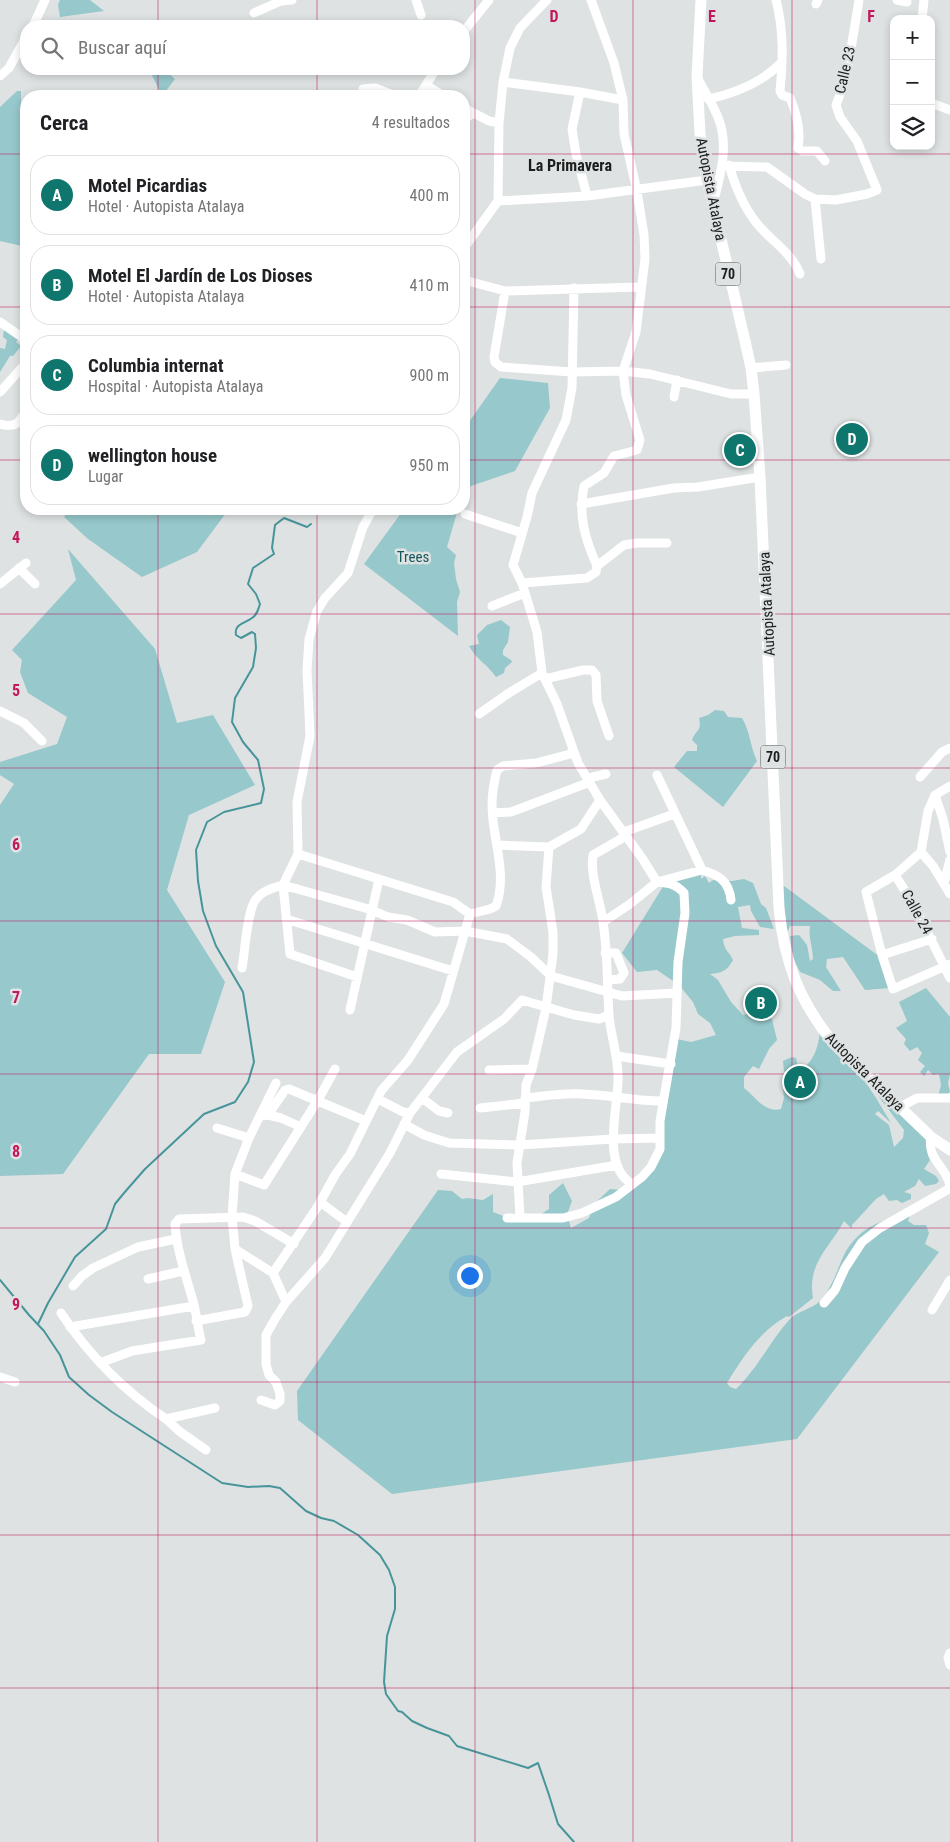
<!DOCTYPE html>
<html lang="es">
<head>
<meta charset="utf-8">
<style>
	body { margin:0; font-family:"Roboto Condensed",sans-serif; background:#f6f6f6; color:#202124 }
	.controls { position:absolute; right:15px; top:15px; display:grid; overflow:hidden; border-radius:10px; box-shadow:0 2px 8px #0003 }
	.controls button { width:45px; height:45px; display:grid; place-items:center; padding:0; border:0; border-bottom:1px solid #e0e0e0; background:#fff; color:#202124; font:25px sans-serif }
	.you { position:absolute; left:469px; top:1275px; width:18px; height:18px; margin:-12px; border:4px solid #fff; border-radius:50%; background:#1a73e8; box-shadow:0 0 0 8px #1a73e833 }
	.badge { display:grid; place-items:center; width:32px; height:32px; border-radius:50%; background:#0f766e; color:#fff; font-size:16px; font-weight:700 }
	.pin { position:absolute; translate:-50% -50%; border:2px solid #fff; box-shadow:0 1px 5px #0006 }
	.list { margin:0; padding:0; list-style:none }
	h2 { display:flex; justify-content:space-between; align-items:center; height:65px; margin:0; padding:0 20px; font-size:21px }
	h2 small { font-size:16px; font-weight:400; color:#757577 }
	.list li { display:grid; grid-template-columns:32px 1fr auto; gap:15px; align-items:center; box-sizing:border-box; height:80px; margin:0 10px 10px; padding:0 10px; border:1px solid #e0e0e0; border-radius:20px }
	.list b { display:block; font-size:19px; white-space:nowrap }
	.list p { margin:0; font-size:16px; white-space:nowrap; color:#757577 }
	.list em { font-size:16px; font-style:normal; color:#757577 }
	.icon { flex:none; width:28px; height:28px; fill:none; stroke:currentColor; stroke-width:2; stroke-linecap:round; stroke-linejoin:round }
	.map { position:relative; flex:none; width:950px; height:1842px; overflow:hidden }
	.search { position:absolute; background:#fff; box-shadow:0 2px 8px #0003; left:20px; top:20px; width:450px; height:55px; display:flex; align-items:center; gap:12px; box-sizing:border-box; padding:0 18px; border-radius:20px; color:#757577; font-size:19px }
	.panel { position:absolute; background:#fff; box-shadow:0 2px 8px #0003; left:20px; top:90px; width:450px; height:425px; border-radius:20px }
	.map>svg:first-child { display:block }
	.green { fill:#97c8cb }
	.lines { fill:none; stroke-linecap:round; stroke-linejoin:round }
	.stream { stroke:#47959a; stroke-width:2 }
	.minor { stroke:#fff; stroke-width:9 }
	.major { stroke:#fff; stroke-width:11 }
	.grid { fill:none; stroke:#c2185b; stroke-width:1; stroke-opacity:0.55 }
	.labels { text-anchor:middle; stroke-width:5; stroke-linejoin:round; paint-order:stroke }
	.shield { fill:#dee2e2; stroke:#565858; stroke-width:1 }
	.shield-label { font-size:14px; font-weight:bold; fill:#1c1d1d }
	.street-label { font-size:15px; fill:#1c1d1d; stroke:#dee2e2 }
	.park-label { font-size:15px; fill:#15585c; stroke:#dee2e2 }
	.neighbourhood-label { font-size:16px; font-weight:bold; fill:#1c1d1d; stroke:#dee2e2 }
	.grid-label { font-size:16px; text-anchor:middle; font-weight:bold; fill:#c2185b; stroke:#dee2e2; stroke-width:5; stroke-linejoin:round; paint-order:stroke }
</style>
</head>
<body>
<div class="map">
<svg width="950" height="1842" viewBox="0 0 950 1842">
	<rect width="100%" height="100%" fill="#dee2e2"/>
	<!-- green -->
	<path class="green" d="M 60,0 L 90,0 L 104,11 L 60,17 L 58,5 Z
		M 149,69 L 164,69 L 175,79 L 162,96 Z
		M 17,91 L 21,91 L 21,105 L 25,116 L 20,120 L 25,174 L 21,194 L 26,212 L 26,247 L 0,241 L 0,107 Z
		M 4,330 L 20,337 L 16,342 L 21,346 L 13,356 L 10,356 L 0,372 L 0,348 L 5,349 L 7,340 L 3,337 Z
		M 500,378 L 548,383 L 550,408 L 515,471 L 465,488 L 464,490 L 464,429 Z
		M 71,509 L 88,510 L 89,509 L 229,509 L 197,552 L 142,577 L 88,539 L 64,517 Z
		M 404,509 L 458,509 L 447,547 L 456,555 L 454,563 L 456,579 L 460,592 L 457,602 L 458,636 L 364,564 Z
		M 68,549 L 155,649 L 177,723 L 213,715 L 255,785 L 189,815 L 167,890 L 225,982 L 201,1054 L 149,1054 L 63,1174 L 0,1176 L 0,805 L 14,784 L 0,775 L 0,762 L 57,744 L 67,717 L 28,693 L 20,672 L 22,660 L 12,650 L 76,580 Z
		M 501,620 L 510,627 L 508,642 L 503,650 L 503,655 L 511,660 L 512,662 L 505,668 L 504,673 L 496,677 C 488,665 476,659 469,646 L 479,644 L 477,635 L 487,625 Z
		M 715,710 L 724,711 L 728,717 L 742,718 C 750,731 750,746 757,761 L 723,807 L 674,767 L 687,751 L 697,751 L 697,745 L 692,740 C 696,729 702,732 699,718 L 708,715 Z
		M 701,872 L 701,879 L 705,876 L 709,883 L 713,880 L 732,881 L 744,879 L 753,883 L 761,904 L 766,908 L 774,929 L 760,927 L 751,911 L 750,905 L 738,907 L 742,928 L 759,930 L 759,935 L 735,936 L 723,939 C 724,951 729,951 733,960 C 727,971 722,973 710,974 L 718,980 L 731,1002 L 743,1015 L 761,1011 L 772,1019 L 777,1040 L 769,1049 L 759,1069 L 753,1066 L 744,1077 L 744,1088 C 756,1097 764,1113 781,1109 L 784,1098 L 782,1082 L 788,1079 L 784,1071 L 783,1061 L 792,1057 L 796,1058 L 799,1072 C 814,1061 818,1049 820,1031 L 860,1074 L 876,1098 L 891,1123 L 878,1111 L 875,1114 L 889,1125 L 894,1147 L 903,1138 L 904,1130 L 879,1097 L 883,1097 C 891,1104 919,1125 923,1133 C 928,1141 925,1151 930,1160 L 924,1169 L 936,1176 L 939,1181 L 936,1184 L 925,1186 L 919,1179 L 915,1186 L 904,1192 L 911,1194 L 911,1199 L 902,1203 L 897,1200 L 889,1201 L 884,1194 L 876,1199 L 852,1225 L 852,1229 L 844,1221 C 829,1249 807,1263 813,1298 L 789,1317 L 787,1316 C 760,1331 743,1357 727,1383 L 730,1387 L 736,1389 C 758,1368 770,1341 790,1319 C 798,1311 811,1309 819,1302 C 826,1296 830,1286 834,1279 C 838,1270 841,1260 846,1251 C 861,1227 883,1218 910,1215 L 908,1221 L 914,1225 L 926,1225 L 929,1233 L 925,1244 L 939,1252 L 797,1439 L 392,1494 L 298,1420 L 297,1391 L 438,1190 L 452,1191 L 462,1199 L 467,1198 L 483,1200 L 493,1194 L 493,1212 L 503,1216 L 516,1213 L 532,1220 L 549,1209 L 549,1195 L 563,1183 L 572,1201 L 567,1214 L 571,1228 L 589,1218 L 594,1204 L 610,1189 L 621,1190 L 652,1168 L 677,1039 L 691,1042 L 716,1035 L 710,1023 L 698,1014 L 693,1002 L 679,985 L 657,970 L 637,972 L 622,953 L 667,880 Z
		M 780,883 L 880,957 L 890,988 L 865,990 L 843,957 L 827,959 L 826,967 L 841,991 L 833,991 L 820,980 L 800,972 L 793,958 L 790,936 L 799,935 L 807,945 L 810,961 L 813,959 C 813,948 808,937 810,926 L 790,926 L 785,938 Z
		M 926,988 L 950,1017 L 950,1074 L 948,1083 L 950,1092 L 945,1096 L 938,1096 L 941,1085 L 939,1074 L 933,1075 L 928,1070 L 924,1076 L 920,1072 L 925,1066 L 918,1060 L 922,1053 L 917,1047 L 910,1051 L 904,1044 L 906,1039 L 896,1028 L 907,1021 L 899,1002 Z"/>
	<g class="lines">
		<!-- stream -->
		<path class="stream" d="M 0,1280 L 29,1315 L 44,1331 L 60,1355 L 69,1377 L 89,1395 L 112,1412 L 222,1483 L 248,1487 L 269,1486 L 280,1488 L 306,1511 L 321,1518 L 334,1521 L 358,1535 L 380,1555 L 389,1570 L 395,1587 L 395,1609 L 387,1636 L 384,1682 L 386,1694 L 398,1711 L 402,1712 L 412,1721 L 427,1728 L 449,1736 L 457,1746 L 528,1768 L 538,1763 L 549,1795 L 558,1824 L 574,1842
			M 38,1324 L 48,1303 L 75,1257 L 106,1229 L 115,1204 L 124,1193 L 145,1169 L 204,1114 L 235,1102 L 248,1082 L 254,1062 L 243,992 L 216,946 L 203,911 L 198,881 L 196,850 L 207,822 L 224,812 L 261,803 L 264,789 L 258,760 L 243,742 L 232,722 L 235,698 L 253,667 L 256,648 L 255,634 L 252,632 L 241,638 L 236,635 C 234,624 244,624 252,618 C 257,615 258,610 260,604 L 256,594 L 248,584 L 253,568 L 274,554 L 272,548 L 275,525 L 284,518 L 307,527 L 311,524"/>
		<!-- minor -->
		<path class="minor" d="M 416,0 L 421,15
			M 591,0 L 614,63 L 623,100 L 624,134 L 637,191 L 644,235 L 645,259 L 636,332 L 623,371 L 626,395 L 640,440 L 637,450 L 614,456 L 604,473 L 584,486 C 578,516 585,539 597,566
			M 776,0 C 784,31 783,60 780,91 L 782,95 L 790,98 C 797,114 801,131 798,148 L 802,151 L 817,151 L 825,161
			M 897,0 L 907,2
			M 816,4 L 818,0
			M 254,13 L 281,1 L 292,0
			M 922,19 L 924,0
			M 33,26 L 45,0
			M 464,31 L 489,0
			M 0,76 L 9,68 L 26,37
			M 698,79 C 705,92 714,106 719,120 C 729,147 720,177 713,204
			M 503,82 L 580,92 L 623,100
			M 426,85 L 444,96
			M 363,89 L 375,88 L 396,96
			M 580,92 L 572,129 L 576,154 L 587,196
			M 419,96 L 436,69
			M 708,99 C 736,93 761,83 781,63
			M 931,103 L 950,110
			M 464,108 L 489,121 L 499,123
			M 464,120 L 473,113
			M 729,165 C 735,186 742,204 755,221 C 769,240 791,251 800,274
			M 723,166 L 767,167 L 805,194 L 815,199 L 836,200 L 867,194 L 877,190 L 857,141 L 840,117 L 836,105 L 846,79 L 859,0
			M 815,199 L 821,259
			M 498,201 L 587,196 L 707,180
			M 464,248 L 498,201 L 499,123 L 503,82 L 510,48 L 520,28 L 547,0
			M 464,280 L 505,291 L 640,287
			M 505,291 L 494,357 L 495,362 L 501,367 L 572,372 L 623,371 L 650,374 L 731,394 L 754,394
			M 0,322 L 26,340
			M 751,368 L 786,365
			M 0,392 L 26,363
			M 674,397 L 677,380
			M 0,424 C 16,428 18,424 26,411
			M 581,504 L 674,488 L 698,487 L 760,477
			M 465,514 L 522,533
			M 19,568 L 35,584
			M 522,583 L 587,578 L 596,572 L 597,566 L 624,545 L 637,543 L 667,543
			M 0,584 L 26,563
			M 492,606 L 525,593
			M 545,679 L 583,670 L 592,670 L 596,675 L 597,701 L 609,736
			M 0,711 L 24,723 L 42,741
			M 479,714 L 509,693 L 542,673
			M 657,775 L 702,870
			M 920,777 L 942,752 L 950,748
			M 589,778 L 606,774
			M 950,786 L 935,795 L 928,811 L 921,852 L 895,875 L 866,892 L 882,955 L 893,989 L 950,964
			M 935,795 L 943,819 L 950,852
			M 493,813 L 511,812 L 590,782
			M 624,832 L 674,814
			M 626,836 L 593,855 C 590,878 600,898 603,922 C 608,953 607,985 609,1016 C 611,1036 618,1056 618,1076 C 619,1106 600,1165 632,1184
			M 497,845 L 549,847 L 581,829 L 600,800
			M 921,852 L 933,866 L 950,894
			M 298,854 L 453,902 L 470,914 L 490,909 L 496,906 C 508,873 492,838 492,805 C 492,793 494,782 497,770 L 503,766 L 536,763 L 574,753
			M 895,875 L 914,905 L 950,978
			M 944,883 L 950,860
			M 286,919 L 453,971
			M 603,922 L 630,904 L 657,882 L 702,870 C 719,875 729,881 731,900
			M 605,953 L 616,953 L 624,973 L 620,979 L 608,980
			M 882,955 L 932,939
			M 242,968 C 245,952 247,910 256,899 C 262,891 273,888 283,885 L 298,854 L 297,802 L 310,736 L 307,670 L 309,639 L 317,611 L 325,598 L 348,573 L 363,527 L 373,509
			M 357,977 L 290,954 L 283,885 L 372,910 L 388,917 L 407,920 L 435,932 L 465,931 L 507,939 L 531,957 L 551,976 L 608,992 L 622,996 L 677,993
			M 350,1010 L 379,879
			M 616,1056 L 671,1064
			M 489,1070 L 532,1069
			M 422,1098 L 439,1111 L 448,1113
			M 525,1098 C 544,1096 563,1093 582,1094 C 609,1095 636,1101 663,1101
			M 378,1099 L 403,1112 L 410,1113
			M 900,1107 L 917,1098 L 950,1098
			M 480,1108 L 525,1103
			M 268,1115 L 281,1118 L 301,1127
			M 260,1116 L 268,1115 L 285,1090 L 289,1089 L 366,1121
			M 404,1124 L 424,1135 L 449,1143 L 520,1145 L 613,1139 L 660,1138
			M 217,1128 L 249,1138
			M 931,1137 C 927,1160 945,1165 950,1185
			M 235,1174 L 264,1185 L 318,1100 L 335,1069
			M 441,1174 L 517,1182 L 617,1165
			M 320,1202 L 347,1222
			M 520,1217 L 517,1163 L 525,1112 L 526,1085 L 532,1069 L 546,1008 L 553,954 L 553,932 L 546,887 L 549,847
			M 507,1218 L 563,1218 L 582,1213 L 616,1197 L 642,1177 L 651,1167 L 660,1149 L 660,1121 L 676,1028 L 678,962 L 685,913 L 684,893 C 676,884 669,883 657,882 L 642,858 L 600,800 L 578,763 L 557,704 L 542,673 L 537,632 L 522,583 L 513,565 L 527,517 L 532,493 L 566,420 L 572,388 L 574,288
			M 235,1249 L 273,1273
			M 148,1279 L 183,1271
			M 73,1286 L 82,1276 L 93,1268 L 138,1247 L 176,1239
			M 286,1302 L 273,1273 L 318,1206 L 335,1175 L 350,1154 L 381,1091 L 408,1060 L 444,1004 L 470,914
			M 824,1303 L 835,1290 L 845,1268 L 862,1242 L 880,1228 L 947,1190 L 950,1186
			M 932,1310 L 950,1280
			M 61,1313 C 89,1355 124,1391 166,1419 L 215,1408
			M 196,1321 L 245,1312 L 248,1306 L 235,1249 L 232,1217 L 235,1174 L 249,1138 L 276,1083
			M 70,1327 L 194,1306
			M 100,1363 L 132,1351 L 201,1340 C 198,1329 197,1317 194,1305 C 187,1278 177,1253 175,1224 L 179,1219 L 243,1217 L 255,1221 L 294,1244
			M 0,1377 L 15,1382
			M 261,1400 L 275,1405 L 280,1401 L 280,1394 L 276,1382 L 269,1375 L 266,1364 L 266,1335 L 275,1319 L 286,1302 L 325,1258 L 390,1153 L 410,1113 L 457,1052 L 504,1019 L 522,1000 L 574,1015 L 599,1019 L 609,1015
			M 166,1419 L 179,1431 L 206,1450
			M 950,1653 L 948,1658 L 950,1665"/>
		<!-- major -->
		<path class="major" d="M 701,0 L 697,76 L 700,134 L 707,180 L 745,341 L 751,368 L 754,394 L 760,477 L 779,908 C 784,963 800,1002 834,1044 L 931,1137 L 950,1150"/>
	</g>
	<!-- grid -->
	<path class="grid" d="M 158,0 L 158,26M 317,0 L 317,26M 475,0 L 475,1842M 633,0 L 633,1842M 792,0 L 792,1842M 158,69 L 158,96M 317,69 L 317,96M 0,154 L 26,154M 464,154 L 950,154M 0,307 L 26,307M 464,307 L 950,307M 0,460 L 26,460M 464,460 L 950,460M 158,509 L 158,1842M 317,509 L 317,1842M 0,614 L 950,614M 0,768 L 950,768M 0,921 L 950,921M 0,1074 L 950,1074M 0,1228 L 950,1228M 0,1382 L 950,1382M 0,1535 L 950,1535M 0,1688 L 950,1688"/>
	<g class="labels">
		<!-- shield labels -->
		<g class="shield">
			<rect x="715.5" y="262.5" width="25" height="23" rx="4"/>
			<rect x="760.5" y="745.5" width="25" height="23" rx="4"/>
		</g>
		<g class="shield-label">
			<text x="728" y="279">70</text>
			<text x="773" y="762">70</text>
		</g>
		<!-- street labels -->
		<g class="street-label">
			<text transform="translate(845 70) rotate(-77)" y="5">Calle 23</text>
			<text transform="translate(711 189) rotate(79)" y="5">Autopista Atalaya</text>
			<text transform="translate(767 604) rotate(-93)" y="5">Autopista Atalaya</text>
			<text transform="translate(917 912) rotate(61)" y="5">Calle 24</text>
			<text transform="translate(865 1072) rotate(45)" y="5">Autopista Atalaya</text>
		</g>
		<!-- park labels -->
		<g class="park-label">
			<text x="413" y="562">Trees</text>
		</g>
		<!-- neighbourhood labels -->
		<g class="neighbourhood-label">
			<text x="570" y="171">La Primavera</text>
		</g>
	</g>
	<g class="grid-label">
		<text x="554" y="22">D</text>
		<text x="712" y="22">E</text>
		<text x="871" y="22">F</text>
		<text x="16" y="543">4</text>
		<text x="16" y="696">5</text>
		<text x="16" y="850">6</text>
		<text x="16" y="1003">7</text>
		<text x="16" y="1157">8</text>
		<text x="16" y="1310">9</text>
	</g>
</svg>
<div class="controls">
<button>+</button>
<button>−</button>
<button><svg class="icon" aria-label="layers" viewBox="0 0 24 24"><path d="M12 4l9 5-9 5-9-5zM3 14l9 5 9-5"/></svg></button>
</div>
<div class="you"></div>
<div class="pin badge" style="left:800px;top:1082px">A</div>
<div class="pin badge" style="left:761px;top:1003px">B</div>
<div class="pin badge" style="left:740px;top:450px">C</div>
<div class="pin badge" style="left:852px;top:439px">D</div>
<div class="search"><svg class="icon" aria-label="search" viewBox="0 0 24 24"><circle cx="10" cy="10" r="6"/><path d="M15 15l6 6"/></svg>Buscar aquí</div>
<section class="panel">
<h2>Cerca<small>4 resultados</small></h2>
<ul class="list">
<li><span class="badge">A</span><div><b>Motel Picardias</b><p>Hotel · Autopista Atalaya</p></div><em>400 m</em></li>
<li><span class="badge">B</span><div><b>Motel El Jardín de Los Dioses</b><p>Hotel · Autopista Atalaya</p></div><em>410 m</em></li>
<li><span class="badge">C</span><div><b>Columbia internat</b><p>Hospital · Autopista Atalaya</p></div><em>900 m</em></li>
<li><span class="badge">D</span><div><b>wellington house</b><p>Lugar</p></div><em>950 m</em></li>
</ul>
</section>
</div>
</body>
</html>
